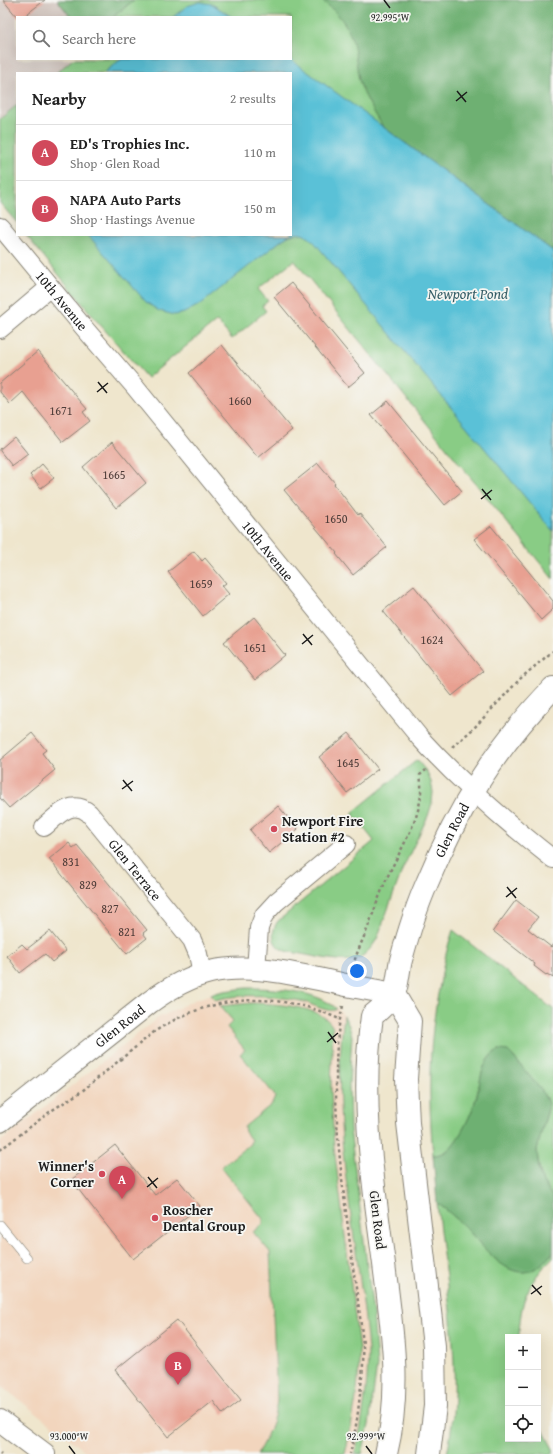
<!DOCTYPE html>
<html lang="en">
<head>
<meta charset="utf-8">
<style>
	body { margin:0; font-family:"Gentium Book Plus",serif; background:#f6f6f6; color:#222 }
	.controls { position:absolute; right:12px; bottom:12px; display:grid; overflow:hidden; border-radius:0px; box-shadow:0 4px 16px #0002 }
	.controls button { width:36px; height:36px; display:grid; place-items:center; padding:0; border:0; border-bottom:1px solid #e0e0e0; background:#fff; color:#222; font:20px sans-serif }
	.you { position:absolute; left:357px; top:971px; width:14px; height:14px; margin:-10px; border:3px solid #fff; border-radius:50%; background:#1a73e8; box-shadow:0 0 0 6px #1a73e833 }
	.badge { display:grid; place-items:center; width:26px; height:26px; border-radius:50%; background:#d1495b; color:#fff; font-size:13px; font-weight:700 }
	.pin { position:absolute; translate:-50% -33px; filter:drop-shadow(0 1px 2px #0008) }
	.pin::after { content:''; position:absolute; top:21px; width:14px; height:12px; background:inherit; clip-path:polygon(0 0,100% 0,50% 100%) }
	.list { margin:0; padding:0; list-style:none }
	h2 { display:flex; justify-content:space-between; align-items:center; height:52px; margin:0; padding:0 16px; font-size:17px }
	h2 small { font-size:13px; font-weight:400; color:#767676 }
	.list li { display:grid; grid-template-columns:26px 1fr auto; gap:12px; align-items:center; box-sizing:border-box; height:56px; padding:0 16px; border-top:1px solid #e0e0e0 }
	.list b { display:block; font-size:15px; white-space:nowrap }
	.list p { margin:0; font-size:13px; white-space:nowrap; color:#767676 }
	.list em { font-size:13px; font-style:normal; color:#767676 }
	.icon { flex:none; width:22px; height:22px; fill:none; stroke:currentColor; stroke-width:2; stroke-linecap:round; stroke-linejoin:round }
	.map { position:relative; flex:none; width:553px; height:1454px; overflow:hidden }
	.search { position:absolute; background:#fff; box-shadow:0 4px 16px #0002; left:16px; top:16px; width:276px; height:44px; display:flex; align-items:center; gap:10px; box-sizing:border-box; padding:0 14px; border-radius:0px; color:#767676; font-size:15px }
	.panel { position:absolute; background:#fff; box-shadow:0 4px 16px #0002; left:16px; top:72px; width:276px; height:164px; border-radius:0px }
	.map>svg:first-child { display:block }
	.built { fill:#f2d5bd }
	.industrial { fill:#cfc1ba }
	.green { fill:#89cc85; stroke:#527450 }
	.forest { fill:#6eb072; stroke:#456647 }
	.water { fill:#5ac1d7; stroke:#3b6e7a }
	.building { fill:#e8a091 }
	.lines { fill:none; stroke-linecap:round; stroke-linejoin:round }
	.service-casing { stroke:#868174; stroke-width:10 }
	.minor-casing { stroke:#868174; stroke-width:20 }
	.tertiary-casing { stroke:#868174; stroke-width:24 }
	.path { stroke:#868174; stroke-width:2.5; stroke-dasharray:3 3; stroke-linecap:butt }
	.service { stroke:#fff; stroke-width:9 }
	.minor { stroke:#fff; stroke-width:18 }
	.tertiary { stroke:#fff; stroke-width:22 }
	.ticks { fill:none; stroke:#1c1c1c; stroke-width:1.5 }
	.poi-dot { fill:#d1495b; stroke:#f6f6f2; stroke-width:1.5 }
	.labels { text-anchor:middle; stroke-width:3.5; stroke-linejoin:round; paint-order:stroke }
	.number-label { font-size:12px; fill:#4f3d39 }
	.street-label { font-size:14px; fill:#1c1c1c; stroke:#f6f6f2 }
	.poi-label { font-size:14px; font-weight:bold; fill:#1c1c1c; stroke:#f6f6f2; text-anchor:start }
	.water-label { font-size:15px; font-style:italic; fill:#355e67; stroke:#f6f6f2 }
	.ticks-label { font-size:10px; text-anchor:middle; fill:#1c1c1c; stroke:#f6f6f2; stroke-width:3.5; stroke-linejoin:round; paint-order:stroke }
</style>
</head>
<body>
<div class="map">
<svg width="553" height="1454" viewBox="0 0 553 1454">
	<rect width="100%" height="100%" fill="#f6f6f2"/>
	<filter id="ink" filterUnits="userSpaceOnUse"><feTurbulence type="fractalNoise" baseFrequency=".025" numOctaves="2"/><feDisplacementMap in="SourceGraphic" scale="8" xChannelSelector="R" yChannelSelector="G"/><feConvolveMatrix kernelMatrix="1 2 1 2 8 2 1 2 1" color-interpolation-filters="sRGB"/></filter>
	<filter id="wash" filterUnits="userSpaceOnUse"><feTurbulence type="fractalNoise" baseFrequency=".012" numOctaves="4" result="noise"/><feDisplacementMap in="SourceGraphic" scale="16" xChannelSelector="R" yChannelSelector="G"/><feGaussianBlur stdDeviation="0.9" result="paint"/><feColorMatrix in="noise" values="0 0 0 0 0 0 0 0 0 0 0 0 0 0 0 0 0 1.4 0 .05"/><feComposite in="paint" operator="in"/></filter>
	<g filter="url(#wash)">
		<rect width="100%" height="100%" fill="#efe6cd"/>
		<!-- built -->
		<path class="built" d="M 257,988 L 282,990 L 318,997 L 327,1001 L 335,1006 L 345,1017 L 351,1031 L 349,1108 L 350,1129 L 373,1313 L 377,1365 L 369,1425 L 362,1454 L 89,1454 L 0,1385 L 0,1142 L 158,1018 L 194,1000 L 212,994 L 235,989 Z"/>
		<!-- industrial -->
		<path class="industrial" d="M 0,0 L 146,0 L 125,17 L 17,17 L 17,59 L 73,59 L 56,73 L 17,73 L 17,105 L 0,119 Z"/>
		<!-- green -->
		<path class="green" d="M 134,0 L 327,0 L 553,163 L 553,579 L 294,260 L 258,289 L 268,301 L 262,306 L 266,311 L 232,339 L 217,321 L 147,378 L 96,320 L 26,235 L 291,235 L 291,73 L 56,73 L 73,59 L 291,59 L 291,17 L 113,17 Z
			M 17,105 L 17,223 L 0,203 L 0,119 Z
			M 417,760 L 427,772 L 431,782 L 433,792 L 432,803 L 428,816 L 403,868 L 377,939 C 372,947 366,955 357,959 C 343,964 303,954 286,951 C 272,947 270,932 278,921 L 374,841 L 352,813 Z
			M 453,930 L 553,1009 L 553,1198 L 542,1180 L 538,1161 L 537,1151 L 539,1140 L 548,1109 L 546,1098 L 512,1055 L 499,1050 C 480,1058 481,1085 475,1102 C 471,1115 458,1145 445,1152 C 442,1154 437,1155 433,1155 C 428,1097 428,1042 440,984 C 443,966 447,947 453,930 Z
			M 246,988 C 273,988 317,990 337,1009 C 330,1014 313,1005 305,1002 C 276,995 244,993 215,1000 L 211,994 L 224,991 Z
			M 252,1003 C 273,1004 324,1005 333,1028 L 331,1089 L 334,1147 L 359,1349 C 360,1384 353,1420 345,1454 L 257,1454 C 267,1437 275,1420 277,1400 L 270,1252 L 253,1232 L 263,1224 L 263,1219 L 221,1167 L 250,1144 L 251,1140 L 245,1132 L 244,1127 L 272,1104 L 275,1097 L 273,1093 L 240,1054 L 245,1050 L 227,1027 L 233,1021 L 220,1006 Z
			M 344,1016 L 349,1026 L 352,1036 L 349,1085 L 350,1129 L 373,1313 L 377,1365 L 369,1425 L 362,1454 L 355,1454 C 363,1420 368,1384 368,1350 C 359,1239 328,1128 344,1016 Z
			M 437,1203 C 460,1218 477,1241 496,1260 L 548,1258 L 553,1252 L 553,1257 C 528,1283 520,1300 519,1337 L 508,1337 L 508,1439 L 538,1439 L 538,1420 L 553,1449 L 553,1454 L 447,1454 C 465,1371 445,1286 437,1203 Z"/>
		<!-- forest -->
		<path class="forest" d="M 57,0 L 134,0 L 113,17 L 71,17 Z
			M 321,0 L 553,0 L 553,251 L 383,127 C 375,113 366,100 361,86 C 357,75 357,64 355,53 C 352,29 340,14 321,0 Z
			M 499,1050 L 508,1051 L 512,1055 L 542,1091 L 548,1103 L 548,1109 L 542,1129 L 537,1151 L 539,1171 L 542,1180 L 553,1198 L 553,1252 C 547,1260 537,1270 526,1272 C 502,1275 480,1242 465,1227 C 456,1218 447,1210 437,1203 L 433,1155 C 437,1155 442,1154 445,1152 C 457,1145 471,1115 475,1102 C 481,1085 480,1058 499,1050 Z"/>
		<!-- water -->
		<path class="water" d="M 200,2 L 212,4 L 232,17 L 173,17 L 187,6 Z
			M 121,59 L 290,59 L 553,251 L 553,531 L 315,243 C 308,236 301,231 291,235 L 291,73 L 104,73 Z
			M 88,235 L 290,235 L 283,239 L 201,304 L 184,313 L 175,315 L 159,311 L 146,302 Z"/>
		<g id="blocks">
			<!-- building -->
			<path class="building" d="M 3,0 L 45,0 L 23,17 L 17,17 Z
				M 291,283 L 365,373 L 348,387 L 274,297 Z
				M 222,345 L 292,430 L 258,458 L 189,373 Z
				M 38,351 L 87,409 L 83,412 L 90,421 L 63,442 L 23,392 L 10,404 L 0,392 L 0,383 Z
				M 388,401 L 462,491 L 445,505 L 371,415 Z
				M 14,437 L 28,454 L 12,466 L 0,451 L 0,449 Z
				M 112,442 L 146,483 L 116,508 L 83,467 Z
				M 318,463 L 335,483 L 334,484 L 358,515 L 359,513 L 387,547 L 353,575 L 336,554 L 337,553 L 284,490 Z
				M 42,464 L 54,478 L 41,488 L 30,475 Z
				M 491,526 L 553,601 L 553,609 L 541,620 L 474,539 Z
				M 194,551 L 202,561 L 205,558 L 226,583 L 222,586 L 229,594 L 203,616 L 168,572 Z
				M 414,586 L 483,671 L 452,696 L 383,611 Z
				M 254,617 L 285,655 L 255,680 L 224,642 Z
				M 32,733 L 46,750 L 42,753 L 55,770 L 9,808 L 0,798 L 0,760 Z
				M 349,733 L 378,769 L 347,793 L 319,757 Z
				M 278,806 L 298,829 L 269,853 L 250,830 Z
				M 69,843 L 73,848 L 77,845 L 147,930 L 143,933 L 147,938 L 127,954 L 49,859 Z
				M 516,900 L 538,917 L 528,929 L 551,947 L 553,944 L 553,978 L 547,974 L 546,975 L 534,966 L 535,964 L 493,931 Z
				M 50,931 L 66,951 L 52,962 L 45,954 L 20,973 L 7,956 L 22,944 L 27,949 Z
				M 115,1145 L 155,1195 L 177,1178 L 200,1206 L 133,1259 L 71,1180 Z
				M 177,1320 L 241,1400 L 223,1414 L 213,1401 L 168,1437 L 115,1370 Z"/>
		</g>
	</g>
	<g filter="url(#ink)">
		<use href="#blocks" fill-opacity="0" stroke="#868174" stroke-width="1"/>
		<g class="lines">
			<!-- service casing -->
			<g class="service-casing">
				<path id="service" d="M 0,1225 L 27,1258"/>
			</g>
			<!-- minor casing -->
			<g class="minor-casing">
				<g id="minor">
					<path id="s1" d="M 0,226 L 85,329 L 135,387 L 420,738 C 460,782 506,822 553,859"/>
					<path d="M 0,329 L 50,287"/>
					<path id="s2" d="M 44,827 C 57,816 72,798 89,813 L 192,940 L 198,954 L 202,974"/>
					<path d="M 256,970 L 259,928 L 264,915 L 276,902 L 346,844"/>
				</g>
			</g>
			<!-- tertiary casing -->
			<g class="tertiary-casing">
				<g id="tertiary">
					<path id="s3" d="M 0,1121 L 150,1002 C 168,989 188,977 210,972 C 253,962 304,976 346,985 C 362,988 378,991 394,994 L 410,1021 L 406,1079 L 408,1123 L 434,1346 L 435,1406 L 429,1454"/>
					<path d="M 0,1421 L 44,1454"/>
					<path id="s4" d="M 386,1454 C 402,1388 392,1330 384,1264 C 373,1181 360,1101 372,1016 C 379,1010 388,1003 393,995 C 397,991 399,967 401,960 C 408,934 416,908 427,883 C 458,808 496,747 553,688"/>
				</g>
			</g>
			<!-- path -->
			<path class="path" d="M 452,747 L 473,729 L 521,678 L 553,651
				M 353,966 C 356,954 361,944 366,932 C 373,914 379,896 387,878 C 401,846 427,813 420,775 L 426,770
				M 343,1006 C 336,1032 336,1060 336,1087 C 336,1148 346,1208 353,1268 C 357,1294 361,1320 363,1346 C 364,1362 362,1378 360,1394 C 358,1414 355,1435 350,1454
				M 0,1150 L 51,1111 L 82,1091 L 154,1032 C 197,1003 248,993 298,1005 C 313,1008 326,1013 339,1019
				M 0,1453 L 1,1454"/>
			<!-- service -->
			<use href="#service" class="service"/>
			<!-- minor -->
			<use href="#minor" class="minor"/>
			<!-- tertiary -->
			<use href="#tertiary" class="tertiary"/>
		</g>
	</g>
	<!-- ticks -->
	<path class="ticks" d="M 384,0 L 390,8M 457,91 L 466,102M 456,101 L 467,92M 98,382 L 107,393M 97,392 L 108,383M 482,489 L 491,500M 481,499 L 492,490M 303,634 L 312,645M 302,644 L 313,635M 123,780 L 132,791M 122,789 L 133,781M 507,887 L 516,898M 506,897 L 517,888M 328,1032 L 336,1043M 327,1042 L 338,1033M 148,1177 L 157,1188M 147,1187 L 158,1178M 532,1285 L 541,1295M 531,1294 L 542,1286M 69,1446 L 75,1454M 366,1446 L 372,1454"/>
	<!-- markers -->
	<g class="poi-dot">
		<circle cx="274" cy="829" r="4"/>
		<circle cx="102" cy="1174" r="4"/>
		<circle cx="155" cy="1218" r="4"/>
	</g>
	<g class="labels">
		<!-- number labels -->
		<g class="number-label">
			<text x="240" y="405">1660</text>
			<text x="61" y="415">1671</text>
			<text x="114" y="479">1665</text>
			<text x="336" y="523">1650</text>
			<text x="201" y="588">1659</text>
			<text x="432" y="644">1624</text>
			<text x="255" y="652">1651</text>
			<text x="348" y="767">1645</text>
			<text x="71" y="866">831</text>
			<text x="88" y="889">829</text>
			<text x="110" y="913">827</text>
			<text x="127" y="936">821</text>
		</g>
		<!-- street labels -->
		<g class="street-label">
			<text dy="5" stroke="none"><textPath href="#s1" startOffset="97">10th Avenue</textPath></text>
			<text dy="5" stroke="none"><textPath href="#s1" startOffset="421">10th Avenue</textPath></text>
			<text dy="5" stroke="none"><textPath href="#s4" startOffset="646">Glen Road</textPath></text>
			<text dy="5" stroke="none"><textPath href="#s2" startOffset="126">Glen Terrace</textPath></text>
			<text dy="5" stroke="none"><textPath href="#s3" startOffset="153">Glen Road</textPath></text>
			<text transform="translate(378 1220) rotate(83)" y="5">Glen Road</text>
		</g>
		<!-- poi labels -->
		<g class="poi-label">
			<text x="282" y="826">Newport Fire<tspan x="282" dy="16">Station #2</tspan></text>
			<text x="94" y="1171" text-anchor="end">Winner's<tspan x="94" dy="16">Corner</tspan></text>
			<text x="163" y="1215">Roscher<tspan x="163" dy="16">Dental Group</tspan></text>
		</g>
		<!-- water labels -->
		<g class="water-label">
			<text x="468" y="299">Newport Pond</text>
		</g>
	</g>
	<g class="ticks-label">
		<text x="390" y="21">92.995°W</text>
		<text x="69" y="1440">93.000°W</text>
		<text x="366" y="1440">92.999°W</text>
	</g>
</svg>
<div class="controls">
<button>+</button>
<button>−</button>
<button><svg class="icon" aria-label="locate" viewBox="0 0 24 24"><circle cx="12" cy="12" r="6"/><path d="M12 2v4M12 18v4M2 12h4M18 12h4"/></svg></button>
</div>
<div class="you"></div>
<div class="pin badge" style="left:122px;top:1199px">A</div>
<div class="pin badge" style="left:178px;top:1385px">B</div>
<div class="search"><svg class="icon" aria-label="search" viewBox="0 0 24 24"><circle cx="10" cy="10" r="6"/><path d="M15 15l6 6"/></svg>Search here</div>
<section class="panel">
<h2>Nearby<small>2 results</small></h2>
<ul class="list">
<li><span class="badge">A</span><div><b>ED's Trophies Inc.</b><p>Shop · Glen Road</p></div><em>110 m</em></li>
<li><span class="badge">B</span><div><b>NAPA Auto Parts</b><p>Shop · Hastings Avenue</p></div><em>150 m</em></li>
</ul>
</section>
</div>
</body>
</html>
